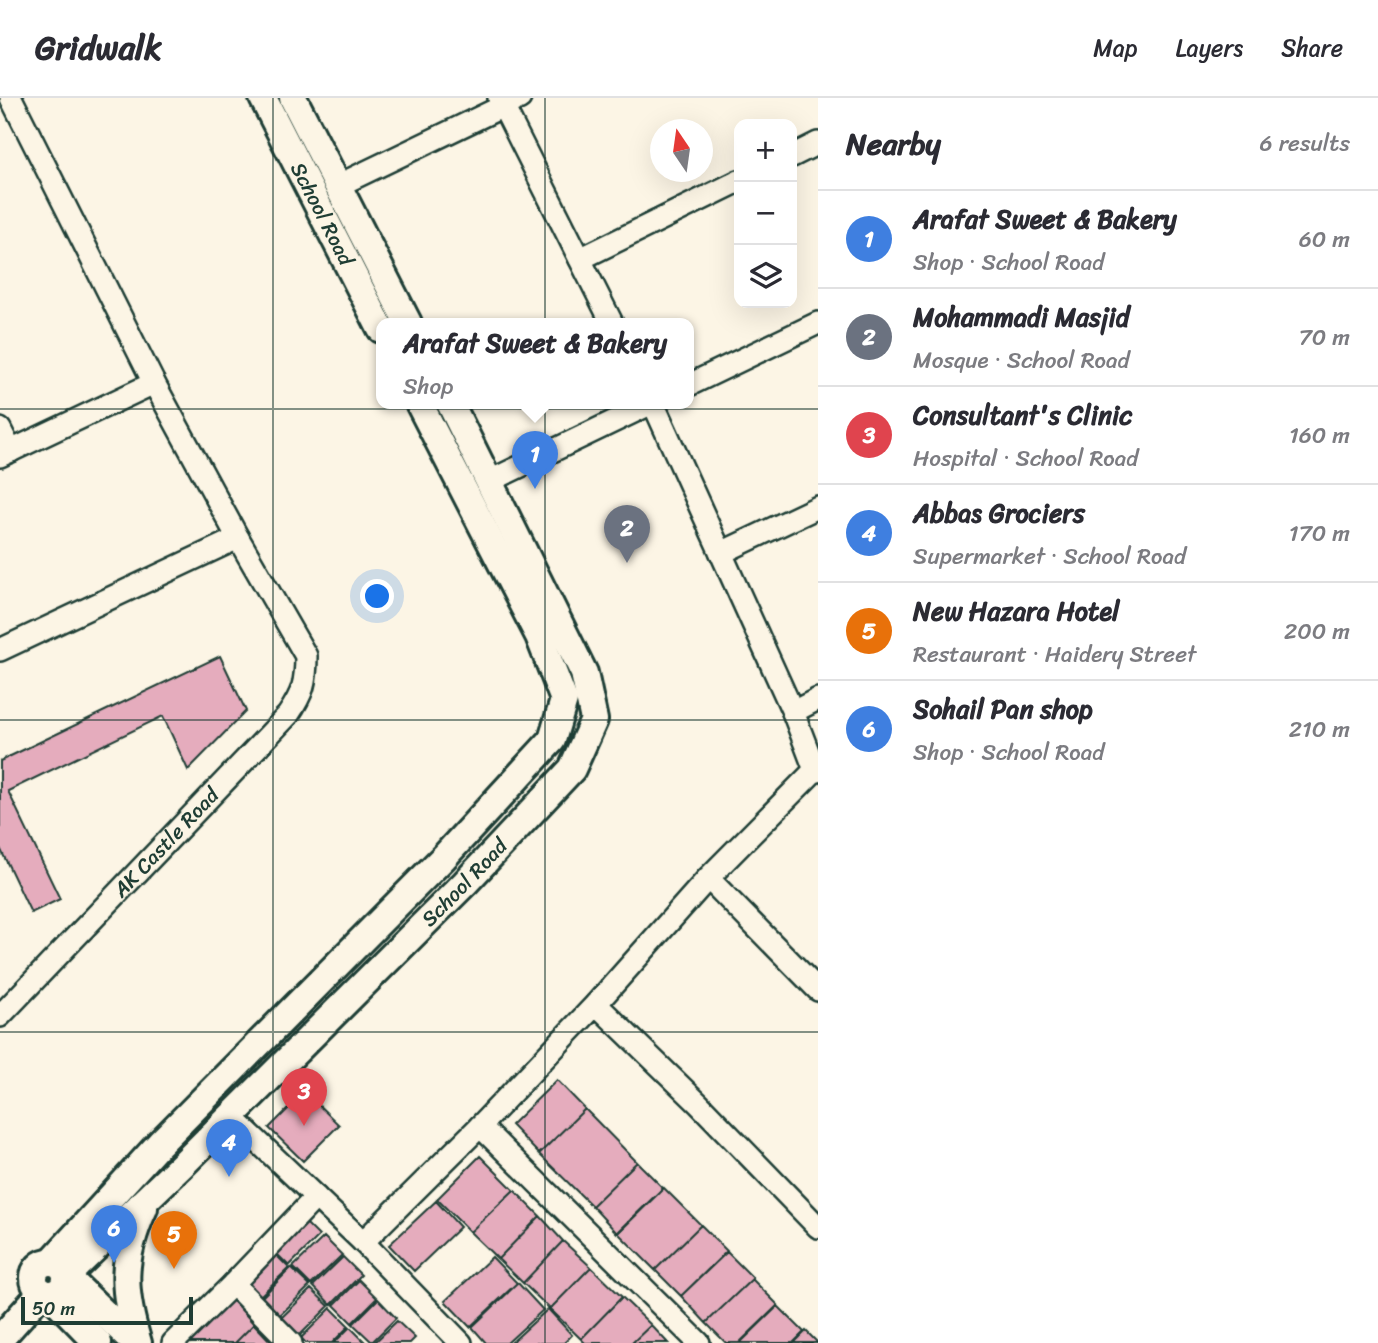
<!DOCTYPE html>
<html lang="en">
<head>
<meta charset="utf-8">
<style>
	body { margin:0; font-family:Sriracha,sans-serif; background:#f2f2f3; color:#2b2b33 }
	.controls { position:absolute; right:21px; top:21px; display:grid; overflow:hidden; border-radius:14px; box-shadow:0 7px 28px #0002 }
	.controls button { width:63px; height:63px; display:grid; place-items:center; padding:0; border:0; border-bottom:2px solid #e1e1e2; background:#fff; color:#2b2b33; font:35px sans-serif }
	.compass { position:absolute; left:650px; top:21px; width:63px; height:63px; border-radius:50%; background:#fff; box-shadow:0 7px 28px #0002; rotate:347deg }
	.scale { position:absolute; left:21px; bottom:18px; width:172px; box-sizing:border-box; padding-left:7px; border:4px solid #1f3d34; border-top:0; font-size:19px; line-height:24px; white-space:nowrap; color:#1f3d34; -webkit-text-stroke:5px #fcf5e5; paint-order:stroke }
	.you { position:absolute; left:378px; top:499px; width:24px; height:24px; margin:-18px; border:5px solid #fff; border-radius:50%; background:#1a73e8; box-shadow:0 0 0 10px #1a73e833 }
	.badge { display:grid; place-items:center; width:46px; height:46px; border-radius:50%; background:#0b8043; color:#fff; font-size:23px; font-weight:700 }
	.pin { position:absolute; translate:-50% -58px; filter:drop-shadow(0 2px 4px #0008) }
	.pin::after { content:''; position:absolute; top:37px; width:24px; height:21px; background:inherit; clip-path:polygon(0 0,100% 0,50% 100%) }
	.popup { position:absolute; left:376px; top:220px; width:318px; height:91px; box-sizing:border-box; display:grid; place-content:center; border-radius:14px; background:#fff; filter:drop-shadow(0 2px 5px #0005); font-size:23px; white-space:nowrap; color:#7c7c81 }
	.popup b { font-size:26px; color:#2b2b33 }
	.popup::after { content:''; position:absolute; left:50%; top:100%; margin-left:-14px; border:14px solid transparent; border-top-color:#fff }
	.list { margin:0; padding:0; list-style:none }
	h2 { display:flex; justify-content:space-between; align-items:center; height:91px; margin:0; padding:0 28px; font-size:30px }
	h2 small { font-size:23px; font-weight:400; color:#7c7c81 }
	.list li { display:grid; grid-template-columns:46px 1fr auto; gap:21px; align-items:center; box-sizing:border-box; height:98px; padding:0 28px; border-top:2px solid #e1e1e2 }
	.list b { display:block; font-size:26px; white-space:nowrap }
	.list p { margin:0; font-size:23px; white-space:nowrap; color:#7c7c81 }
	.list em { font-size:23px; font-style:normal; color:#7c7c81 }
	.icon { flex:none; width:38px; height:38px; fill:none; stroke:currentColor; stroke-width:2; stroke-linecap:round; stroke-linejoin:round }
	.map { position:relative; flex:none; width:818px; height:1245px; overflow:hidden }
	header { display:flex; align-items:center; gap:42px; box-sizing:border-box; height:98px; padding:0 35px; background:#fff; border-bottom:2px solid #e1e1e2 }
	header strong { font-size:33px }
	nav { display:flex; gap:38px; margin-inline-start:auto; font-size:24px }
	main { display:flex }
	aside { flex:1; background:#fff }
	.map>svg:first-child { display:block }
	.building { fill:#e5acbd; stroke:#1f3d34; stroke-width:2 }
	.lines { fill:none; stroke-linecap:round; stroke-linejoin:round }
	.minor-casing { stroke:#1f3d34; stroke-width:26 }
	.tertiary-casing { stroke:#1f3d34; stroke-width:32 }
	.minor { stroke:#fcf5e5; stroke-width:21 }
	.tertiary { stroke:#fcf5e5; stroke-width:26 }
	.grid { fill:none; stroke:#1f3d34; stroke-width:2; stroke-opacity:0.55 }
	.labels { text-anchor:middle; stroke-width:6; stroke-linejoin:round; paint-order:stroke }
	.street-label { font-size:21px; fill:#1f3d34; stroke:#fcf5e5 }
</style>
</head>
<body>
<header>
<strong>Gridwalk</strong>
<nav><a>Map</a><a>Layers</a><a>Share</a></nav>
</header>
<main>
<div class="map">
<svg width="818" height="1245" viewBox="0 0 818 1245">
	<rect width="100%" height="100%" fill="#fcf5e5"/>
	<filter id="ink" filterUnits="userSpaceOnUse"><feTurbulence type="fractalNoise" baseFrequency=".0143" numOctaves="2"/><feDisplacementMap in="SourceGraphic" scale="14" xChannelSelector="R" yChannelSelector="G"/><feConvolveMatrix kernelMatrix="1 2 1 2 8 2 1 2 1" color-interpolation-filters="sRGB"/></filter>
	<g filter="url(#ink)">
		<!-- building -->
		<path class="building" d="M 220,558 L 246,613 L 188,672 L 163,618 L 8,693 L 60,801 L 31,815 L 0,750 L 0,663 Z
			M 557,982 L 585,1011 L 539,1056 L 511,1027 Z
			M 305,994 L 339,1027 L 303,1063 L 269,1030 Z
			M 585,1011 L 637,1064 L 592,1108 L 539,1056 Z
			M 480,1058 L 514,1092 L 470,1134 L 437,1101 Z
			M 637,1064 L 663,1090 L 617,1135 L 592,1108 Z
			M 664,1090 L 701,1127 L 655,1172 L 618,1135 Z
			M 514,1092 L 540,1118 L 498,1161 L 470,1134 Z
			M 436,1103 L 460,1129 L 414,1173 L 389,1147 Z
			M 540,1118 L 563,1143 L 523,1185 L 498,1161 Z
			M 301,1120 L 319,1138 L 289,1168 L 271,1150 Z
			M 701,1127 L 727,1153 L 681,1198 L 655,1172 Z
			M 324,1139 L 342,1157 L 311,1187 L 293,1169 Z
			M 563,1143 L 591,1169 L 550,1211 L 523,1185 Z
			M 271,1152 L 289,1170 L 259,1199 L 241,1182 Z
			M 727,1154 L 753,1180 L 706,1225 L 681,1198 Z
			M 343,1159 L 361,1177 L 331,1207 L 313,1188 Z
			M 492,1159 L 517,1185 L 470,1229 L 445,1203 Z
			M 591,1169 L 622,1199 L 581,1241 L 550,1211 Z
			M 291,1170 L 310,1188 L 279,1218 L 261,1200 Z
			M 752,1181 L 778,1207 L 739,1245 L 726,1245 L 706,1225 Z
			M 359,1182 L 377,1200 L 352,1225 L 334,1207 Z
			M 518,1185 L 543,1212 L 507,1245 L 486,1245 L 472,1229 Z
			M 311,1191 L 329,1208 L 299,1238 L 281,1220 Z
			M 227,1196 L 254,1226 L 235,1245 L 187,1245 Z
			M 622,1199 L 651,1227 L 632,1245 L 585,1245 L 581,1241 Z
			M 378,1201 L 396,1220 L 372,1244 L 353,1226 Z
			M 778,1208 L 804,1234 L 793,1245 L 740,1245 Z
			M 331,1210 L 349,1228 L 332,1245 L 306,1245 L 301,1240 Z
			M 548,1211 L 572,1237 L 564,1245 L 511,1245 Z
			M 397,1223 L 415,1240 L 410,1245 L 374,1245 Z
			M 254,1226 L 272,1245 L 235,1245 Z
			M 651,1227 L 668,1245 L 632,1245 Z
			M 350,1229 L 366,1245 L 334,1245 Z
			M 806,1233 L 818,1245 L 794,1245 Z"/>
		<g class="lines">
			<!-- minor casing -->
			<g class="minor-casing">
				<g id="minor">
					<path d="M 499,0 L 612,225"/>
					<path d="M 792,58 L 818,45"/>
					<path d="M 337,88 L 520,0"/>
					<path d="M 580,161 L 739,83"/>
					<path d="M 689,287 L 818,225"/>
					<path d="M 653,305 L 793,614 L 815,672 L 818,673"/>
					<path d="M 0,331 L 11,353"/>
					<path d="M 0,358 L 154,285"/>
					<path d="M 490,383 L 652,305"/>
					<path d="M 721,455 L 818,409"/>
					<path d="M 0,552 L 238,440"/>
					<path d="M 793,614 L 818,601"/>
					<path d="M 708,780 L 818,892"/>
					<path d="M 596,906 L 699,1006 L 818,1129"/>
					<path id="s1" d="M 0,918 L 288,617 C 303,595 306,585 306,558 L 238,440 L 154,285 L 11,0"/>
					<path d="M 230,1017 L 363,1144 L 461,1245"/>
					<path d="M 480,1028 L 699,1245"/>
					<path d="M 363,1144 L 480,1028 L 596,906 L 708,780 L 815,672"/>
					<path d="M 233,1186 L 291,1245"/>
					<path d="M 173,1245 L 233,1186 L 316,1099"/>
				</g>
			</g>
			<!-- tertiary casing -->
			<g class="tertiary-casing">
				<g id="tertiary">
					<path id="s2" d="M 263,0 L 381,231"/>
					<path d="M 293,0 L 408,225"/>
					<path d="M 52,1163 L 160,1045 L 444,759 L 552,642 L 564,602 L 539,538 L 419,305"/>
					<circle cx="50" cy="1180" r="16"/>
					<path d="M 50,1196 L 98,1245"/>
					<path d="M 0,1241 L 42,1194"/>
					<path id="s3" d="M 135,1245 L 66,1178 L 182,1067 L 465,785 L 572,671 L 594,622 L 584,575 L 450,305"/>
					<path d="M 138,1245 C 122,1193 121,1160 144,1110"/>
				</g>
			</g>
			<!-- minor -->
			<use href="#minor" class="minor"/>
			<!-- tertiary -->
			<use href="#tertiary" class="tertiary"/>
		</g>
	</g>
	<!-- grid -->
	<path class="grid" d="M 273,0 L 273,1245M 545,0 L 545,1245M 0,311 L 818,311M 0,622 L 818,622M 0,934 L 818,934"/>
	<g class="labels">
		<!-- street labels -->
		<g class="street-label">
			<text dy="7" stroke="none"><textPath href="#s2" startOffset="130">School Road</textPath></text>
			<text dy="7" stroke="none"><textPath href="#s1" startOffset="240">AK Castle Road</textPath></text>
			<text dy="7" stroke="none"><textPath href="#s3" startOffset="656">School Road</textPath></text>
		</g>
	</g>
</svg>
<div class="controls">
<button>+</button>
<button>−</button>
<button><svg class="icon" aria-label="layers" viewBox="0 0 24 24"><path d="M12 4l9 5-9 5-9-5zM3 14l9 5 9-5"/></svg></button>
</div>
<svg class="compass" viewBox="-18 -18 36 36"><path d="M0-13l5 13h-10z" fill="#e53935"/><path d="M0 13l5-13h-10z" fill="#7c7c81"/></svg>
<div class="scale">50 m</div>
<div class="you"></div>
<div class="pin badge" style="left:535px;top:391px;background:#3f7fe0">1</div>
<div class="popup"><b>Arafat Sweet &amp; Bakery</b>Shop</div>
<div class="pin badge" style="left:627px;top:465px;background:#6b7280">2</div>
<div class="pin badge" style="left:304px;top:1028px;background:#e0444e">3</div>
<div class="pin badge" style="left:229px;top:1079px;background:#3f7fe0">4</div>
<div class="pin badge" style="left:174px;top:1171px;background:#e8710a">5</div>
<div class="pin badge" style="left:114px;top:1165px;background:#3f7fe0">6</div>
</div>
<aside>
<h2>Nearby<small>6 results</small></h2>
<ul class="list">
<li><span class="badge" style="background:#3f7fe0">1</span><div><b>Arafat Sweet &amp; Bakery</b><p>Shop · School Road</p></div><em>60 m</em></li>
<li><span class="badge" style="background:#6b7280">2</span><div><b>Mohammadi Masjid</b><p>Mosque · School Road</p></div><em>70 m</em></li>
<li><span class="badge" style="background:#e0444e">3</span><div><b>Consultant's Clinic</b><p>Hospital · School Road</p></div><em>160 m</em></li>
<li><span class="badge" style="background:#3f7fe0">4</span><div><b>Abbas Grociers</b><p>Supermarket · School Road</p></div><em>170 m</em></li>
<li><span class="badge" style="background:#e8710a">5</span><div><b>New Hazara Hotel</b><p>Restaurant · Haidery Street</p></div><em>200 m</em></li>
<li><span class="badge" style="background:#3f7fe0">6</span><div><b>Sohail Pan shop</b><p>Shop · School Road</p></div><em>210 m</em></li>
</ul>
</aside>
</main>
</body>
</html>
